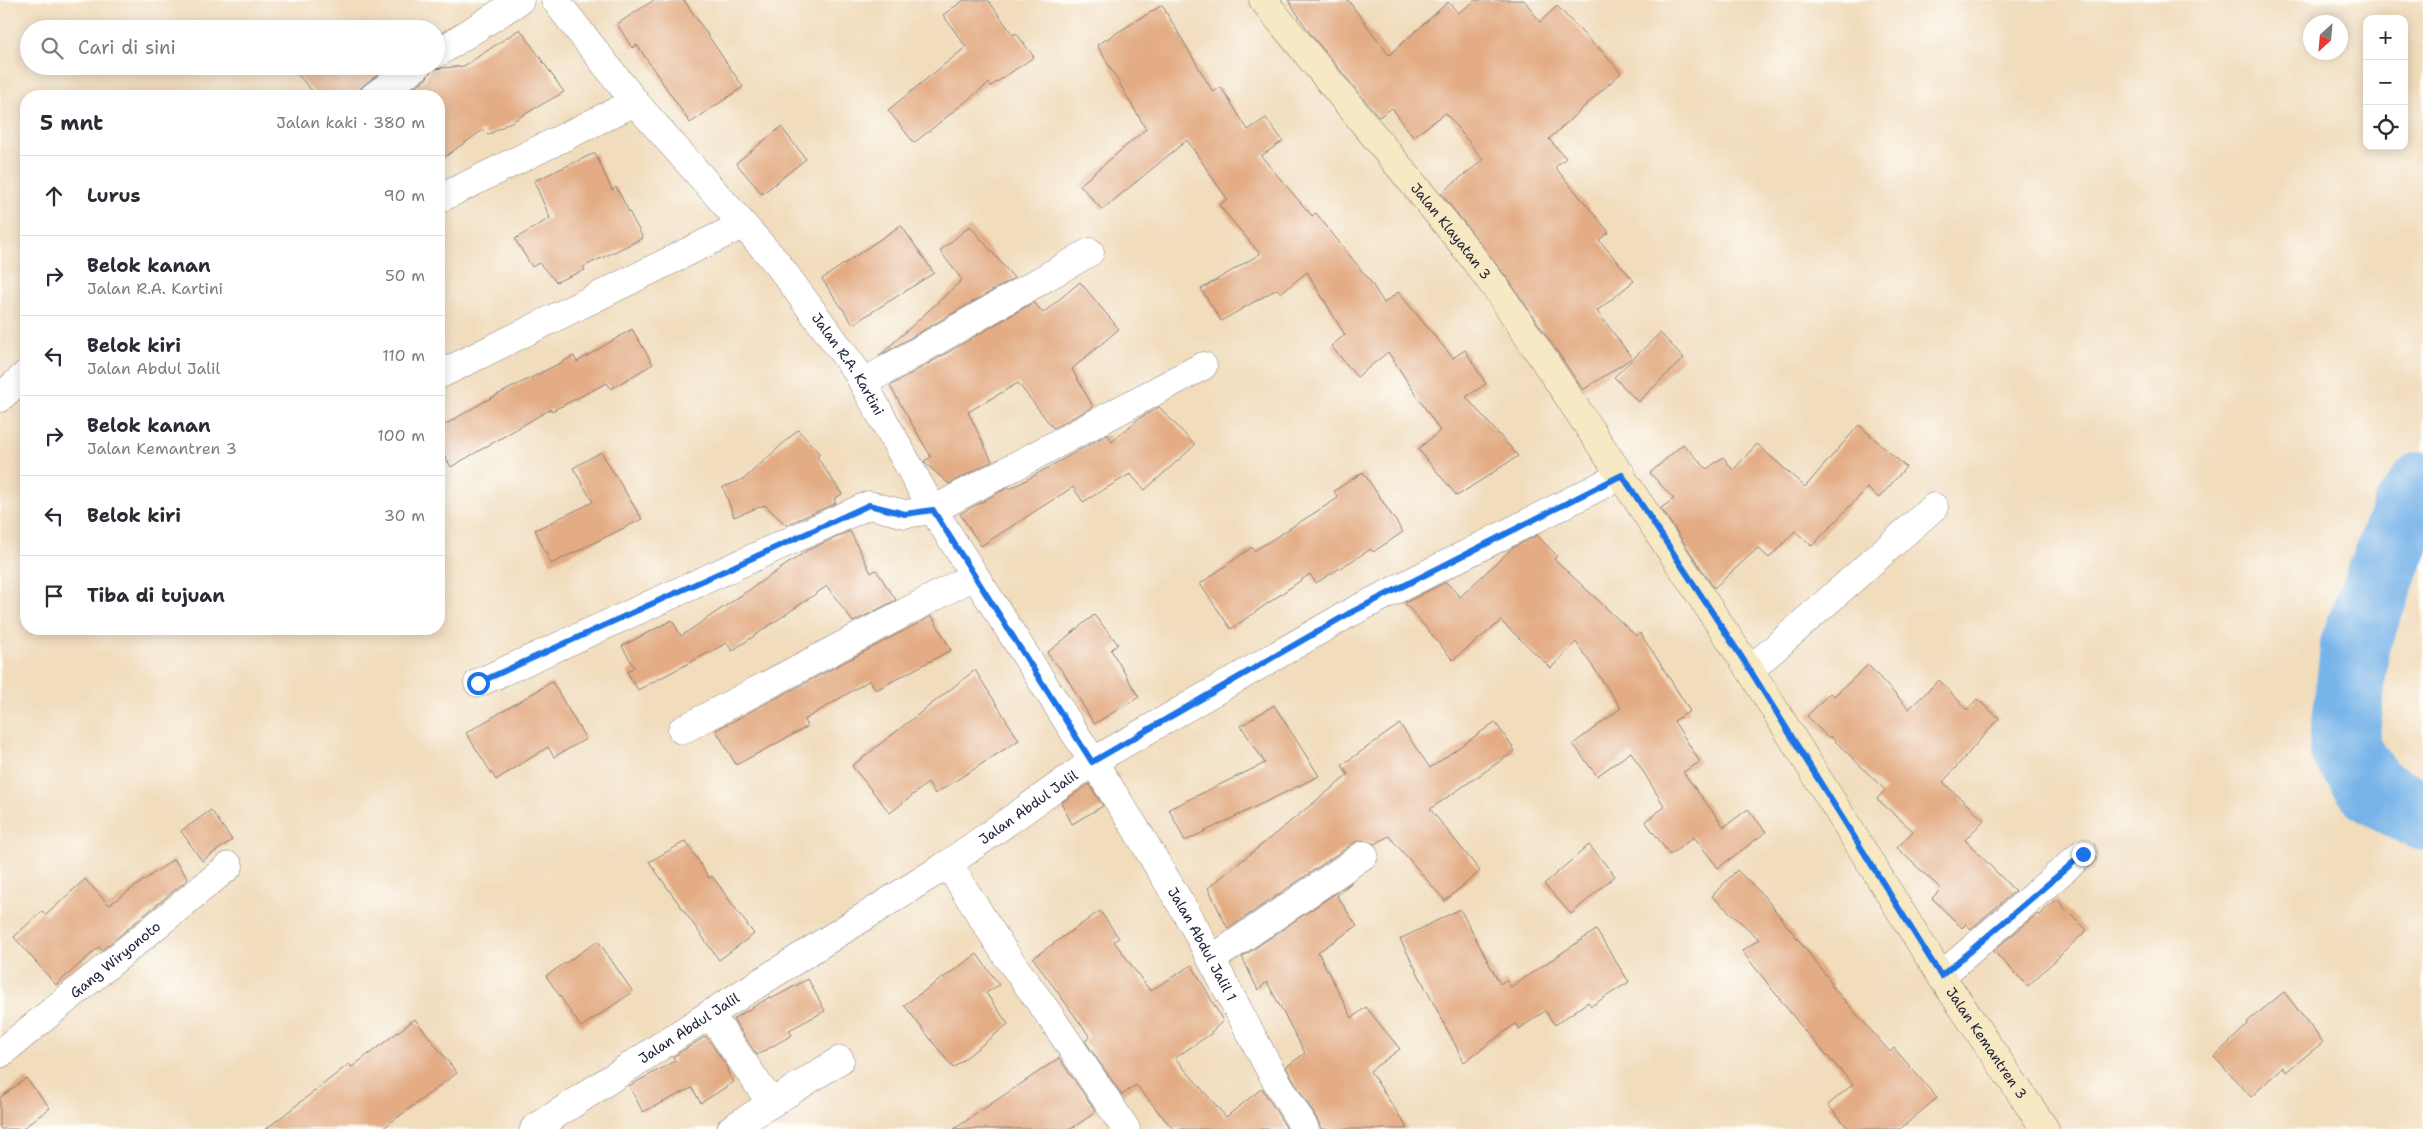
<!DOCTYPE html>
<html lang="id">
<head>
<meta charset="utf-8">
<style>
	body { margin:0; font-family:"Shantell Sans",sans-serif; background:#f2f2f3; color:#2b2b33 }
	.controls { position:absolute; right:15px; top:15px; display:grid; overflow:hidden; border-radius:10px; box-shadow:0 2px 12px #0003 }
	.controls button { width:45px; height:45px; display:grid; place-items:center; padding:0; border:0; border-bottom:1px solid #e1e1e2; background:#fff; color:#2b2b33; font:25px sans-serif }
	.compass { position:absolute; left:2303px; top:15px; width:45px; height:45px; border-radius:50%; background:#fff; box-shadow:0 2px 12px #0003; rotate:206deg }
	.stop { position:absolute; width:15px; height:15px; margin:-11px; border:4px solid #1a73e8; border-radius:50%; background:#fff }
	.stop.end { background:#1a73e8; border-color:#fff; box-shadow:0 1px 5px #0008 }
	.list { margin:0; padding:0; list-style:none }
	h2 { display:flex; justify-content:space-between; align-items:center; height:65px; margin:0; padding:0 20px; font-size:21px }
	h2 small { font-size:16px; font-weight:400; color:#7c7c81 }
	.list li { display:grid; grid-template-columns:32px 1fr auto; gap:15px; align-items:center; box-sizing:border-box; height:80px; padding:0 20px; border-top:1px solid #e1e1e2 }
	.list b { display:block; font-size:19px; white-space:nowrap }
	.list p { margin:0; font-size:16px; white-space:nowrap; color:#7c7c81 }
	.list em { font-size:16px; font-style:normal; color:#7c7c81 }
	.icon { flex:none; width:28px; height:28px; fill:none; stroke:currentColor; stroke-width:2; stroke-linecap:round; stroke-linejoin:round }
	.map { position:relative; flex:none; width:2423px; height:1129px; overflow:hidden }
	.search { position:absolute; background:#fff; box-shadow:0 2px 12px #0003; left:20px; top:20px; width:425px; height:55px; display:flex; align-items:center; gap:12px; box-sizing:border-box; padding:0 18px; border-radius:28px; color:#7c7c81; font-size:19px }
	.panel { position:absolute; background:#fff; box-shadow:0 2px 12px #0003; left:20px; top:90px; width:425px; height:545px; border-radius:20px }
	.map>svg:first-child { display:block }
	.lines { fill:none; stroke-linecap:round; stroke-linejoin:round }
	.river { stroke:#77b4e9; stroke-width:69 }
	.building { fill:#e3ac84 }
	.street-casing { stroke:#8a7f7c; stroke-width:29 }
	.secondary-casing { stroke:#8a7f7c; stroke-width:29 }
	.street { stroke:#fff; stroke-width:28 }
	.secondary { stroke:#f6e9c3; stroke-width:28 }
	.route { stroke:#1a73e8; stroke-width:6 }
	.labels { text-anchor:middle; stroke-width:4; stroke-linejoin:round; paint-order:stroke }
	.street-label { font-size:14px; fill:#22223b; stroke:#fdfcf7 }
</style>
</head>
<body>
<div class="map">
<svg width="2423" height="1129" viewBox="0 0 2423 1129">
	<rect width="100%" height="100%" fill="#fdfcf7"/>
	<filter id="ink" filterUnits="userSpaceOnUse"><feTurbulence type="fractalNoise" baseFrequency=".02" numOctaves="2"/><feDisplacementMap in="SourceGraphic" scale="10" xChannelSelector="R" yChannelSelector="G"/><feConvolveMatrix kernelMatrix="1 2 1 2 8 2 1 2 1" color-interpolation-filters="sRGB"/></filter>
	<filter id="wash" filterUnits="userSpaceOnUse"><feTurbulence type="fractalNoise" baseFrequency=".0096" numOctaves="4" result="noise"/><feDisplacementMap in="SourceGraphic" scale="20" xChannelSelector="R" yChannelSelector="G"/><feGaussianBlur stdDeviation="1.12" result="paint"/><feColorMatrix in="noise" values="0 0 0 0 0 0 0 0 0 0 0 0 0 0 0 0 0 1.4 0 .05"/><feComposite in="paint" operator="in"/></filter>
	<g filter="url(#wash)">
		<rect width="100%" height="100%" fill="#f1dcbc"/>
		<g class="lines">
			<!-- river -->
			<path class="river" d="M 2423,486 L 2405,514 L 2355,643 L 2344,747 L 2372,789 L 2423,816"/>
		</g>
		<g id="blocks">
			<!-- building -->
			<path class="building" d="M 654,0 L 684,0 L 743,87 L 690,123 L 637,45 L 632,48 L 617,24 Z
				M 964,0 L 988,0 L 1013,35 L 1016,33 L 1034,57 L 991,86 L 989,83 L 914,143 L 888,110 L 966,47 L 943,15 Z
				M 1288,0 L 1348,0 L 1389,55 L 1448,2 L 1458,13 L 1476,0 L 1524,0 L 1540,22 L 1557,6 L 1597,48 L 1598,47 L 1621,73 L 1549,139 L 1566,158 L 1555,167 L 1609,232 L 1599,240 L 1634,281 L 1597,311 L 1632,358 L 1583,390 L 1510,282 L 1441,193 L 1483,160 L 1446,113 L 1413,137 L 1392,108 L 1379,117 L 1312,36 Z
				M 1162,5 L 1213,92 L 1221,87 L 1248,130 L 1266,118 L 1283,141 L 1261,156 L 1312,216 L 1316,213 L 1370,281 L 1384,303 L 1398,292 L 1453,358 L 1465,350 L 1486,384 L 1466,397 L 1518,456 L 1457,496 L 1418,449 L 1440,431 L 1388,352 L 1357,377 L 1331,346 L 1345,335 L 1307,272 L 1281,293 L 1277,289 L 1221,321 L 1201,289 L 1260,254 L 1219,205 L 1227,199 L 1187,140 L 1102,210 L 1080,185 L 1146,129 L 1097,45 Z
				M 520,29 L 564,92 L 488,135 L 483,130 L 439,161 L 439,96 L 401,96 L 426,79 L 432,69 L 464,66 Z
				M 290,66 L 389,66 L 365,84 L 360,89 L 359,96 L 317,96 Z
				M 781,127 L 806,159 L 762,194 L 736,163 Z
				M 595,153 L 612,190 L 616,187 L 643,238 L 583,267 L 585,270 L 556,282 L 539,263 L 532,267 L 515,239 L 550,218 L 534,181 Z
				M 901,225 L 934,273 L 853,324 L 822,279 Z
				M 970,226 L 1014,278 L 879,356 L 962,280 L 940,251 Z
				M 1080,282 L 1119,329 L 1072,369 L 1093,407 L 1053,428 L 1018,383 L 968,412 L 992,461 L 949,484 L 925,463 L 924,461 L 931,457 L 890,386 L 1034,302 L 1043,313 Z
				M 632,329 L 653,364 L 611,389 L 607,383 L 552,411 L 551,409 L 451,467 L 439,446 L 439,428 L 487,400 L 574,356 L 577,362 Z
				M 1660,333 L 1684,358 L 1638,402 L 1614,377 Z
				M 1159,407 L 1195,445 L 1145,490 L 1130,474 L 1083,502 L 1073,487 L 981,546 L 960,514 L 1009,487 L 1010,489 L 1108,434 L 1112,442 L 1138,419 Z
				M 1859,425 L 1906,467 L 1879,498 L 1867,488 L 1812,546 L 1795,531 L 1769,558 L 1758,548 L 1714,588 L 1661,508 L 1674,499 L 1650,473 L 1683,444 L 1707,469 L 1723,457 L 1733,470 L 1757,444 L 1805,487 Z
				M 798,430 L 820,454 L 817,457 L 842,494 L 834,499 L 836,503 L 786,525 L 765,505 L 734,517 L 723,487 L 744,479 Z
				M 601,452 L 642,519 L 551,564 L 535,530 L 593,502 L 573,468 Z
				M 1363,472 L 1403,532 L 1373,552 L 1371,549 L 1316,583 L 1310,574 L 1231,629 L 1200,584 L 1252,547 L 1254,551 L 1338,498 L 1334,491 Z
				M 850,531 L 871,573 L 876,570 L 896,600 L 853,622 L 827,586 L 732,651 L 727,643 L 638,690 L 627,672 L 634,667 L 622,646 L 672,620 L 681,636 L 808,550 Z
				M 1537,535 L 1557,556 L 1554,559 L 1636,636 L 1640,633 L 1658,660 L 1690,711 L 1674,721 L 1700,762 L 1683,772 L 1724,827 L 1748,809 L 1766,832 L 1718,868 L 1694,837 L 1670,855 L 1645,821 L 1665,807 L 1631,752 L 1597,776 L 1573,744 L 1621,708 L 1576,642 L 1551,668 L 1501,621 L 1453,660 L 1405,603 L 1446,582 L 1460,597 L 1511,549 Z
				M 1094,615 L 1118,644 L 1111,650 L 1139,697 L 1094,724 L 1064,673 L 1047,653 Z
				M 932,616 L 951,650 L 876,690 L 870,680 L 804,720 L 807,727 L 736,765 L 716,730 Z
				M 1868,665 L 1909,709 L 1939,680 L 1967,710 L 1977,699 L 1999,718 L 1943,782 L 1984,820 L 1965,840 L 2015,891 L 1971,929 L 1966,924 L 1962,928 L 1932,898 L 1941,889 L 1897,848 L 1913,831 L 1877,799 L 1885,790 L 1830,736 L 1828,738 L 1807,716 L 1830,693 L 1834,696 Z
				M 975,670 L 1019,740 L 935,794 L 928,783 L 890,813 L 852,766 Z
				M 552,682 L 586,739 L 554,757 L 548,747 L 496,780 L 466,733 Z
				M 1274,705 L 1319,776 L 1185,841 L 1169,809 L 1265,763 L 1241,726 Z
				M 1495,722 L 1515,751 L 1430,809 L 1480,871 L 1445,901 L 1389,836 L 1375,844 L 1362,840 L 1355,842 L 1228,929 L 1208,888 L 1348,775 L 1342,765 L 1400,724 L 1430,768 Z
				M 1089,784 L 1103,806 L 1072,824 L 1061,803 Z
				M 211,810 L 232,840 L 202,861 L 181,831 Z
				M 686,841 L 709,878 L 712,876 L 754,934 L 719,960 L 649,862 Z
				M 1589,845 L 1615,876 L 1571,914 L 1544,884 Z
				M 174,859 L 188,879 L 102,950 L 99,947 L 56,985 L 14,937 L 42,911 L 46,915 L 85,879 L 109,905 Z
				M 1737,870 L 1764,896 L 1832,983 L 1831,985 L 1890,1052 L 1894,1048 L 1937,1098 L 1900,1129 L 1849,1129 L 1828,1105 L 1853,1084 L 1808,1035 L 1742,951 L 1759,939 L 1712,896 Z
				M 1352,882 L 1337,896 L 1357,926 L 1318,952 L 1352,1018 L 1366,1007 L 1400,1049 L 1370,1071 L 1408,1129 L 1321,1129 L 1318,1121 L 1286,1067 L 1305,1053 L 1267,982 L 1258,990 L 1242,957 Z
				M 2056,899 L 2087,930 L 2028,986 L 1993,951 L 2037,914 L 2039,916 Z
				M 1460,909 L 1500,984 L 1506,980 L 1511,987 L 1596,930 L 1629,982 L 1591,1006 L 1588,1002 L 1555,1025 L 1545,1011 L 1519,1029 L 1515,1024 L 1464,1062 L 1400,939 Z
				M 1100,911 L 1119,938 L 1114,941 L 1150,991 L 1192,965 L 1223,1021 L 1211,1032 L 1212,1033 L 1175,1058 L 1226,1117 L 1262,1088 L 1287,1129 L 1173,1129 L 1136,1085 L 1122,1095 L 1085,1041 L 1090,1037 L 1033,958 Z
				M 598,941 L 633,992 L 581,1027 L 546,976 Z
				M 977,954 L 999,985 L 986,993 L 1008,1024 L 953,1068 L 904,1005 Z
				M 808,979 L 825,1011 L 789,1030 L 792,1035 L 757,1055 L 733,1019 L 770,997 L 771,999 Z
				M 2284,992 L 2323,1042 L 2286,1072 L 2283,1067 L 2251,1097 L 2214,1057 L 2248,1024 L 2247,1022 Z
				M 415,1019 L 457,1073 L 382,1129 L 266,1129 L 349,1064 L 352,1067 Z
				M 706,1036 L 729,1070 L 727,1071 L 734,1082 L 701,1103 L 692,1088 L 643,1112 L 629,1086 L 675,1061 L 673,1057 Z
				M 1059,1058 L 1096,1112 L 1071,1129 L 954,1129 Z
				M 26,1078 L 50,1108 L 22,1129 L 0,1129 L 0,1098 Z"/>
		</g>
	</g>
	<g filter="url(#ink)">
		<use href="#blocks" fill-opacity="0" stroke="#8a7f7c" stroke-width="1"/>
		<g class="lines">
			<!-- street casing -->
			<g class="street-casing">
				<g id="street">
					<path id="s1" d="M 555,0 L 635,102 L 777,263 L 857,372 L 933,510 L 1136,829 L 1191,921 L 1270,1070 L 1305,1129"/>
					<path d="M 436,54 L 520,0"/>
					<path d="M 374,96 L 417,66"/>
					<path d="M 439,199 L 635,102"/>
					<path d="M 439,375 L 742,225"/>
					<path d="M 863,383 L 1090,252"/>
					<path d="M 0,398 L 26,374"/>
					<path d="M 1750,670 L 1934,507"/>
					<path d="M 478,683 L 869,505 L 905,514 L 933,510 L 1203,366"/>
					<path d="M 682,730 L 974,576"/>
					<path d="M 948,864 L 1006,955 L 1048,1013 L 1126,1129"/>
					<path d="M 1212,959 L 1364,855"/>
					<path d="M 1941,976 L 2083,853"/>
					<path d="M 710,1014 L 771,1103"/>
					<path id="s2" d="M 0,1054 L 229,866"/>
					<path id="s3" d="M 534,1129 L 710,1014 L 948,864 L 1092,762 L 1348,614 L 1622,475"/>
					<path d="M 731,1129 L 840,1060"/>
				</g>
			</g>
			<!-- secondary casing -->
			<g class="secondary-casing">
				<g id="secondary">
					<path id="s4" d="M 1263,0 L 1464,246 L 1498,291 L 1750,670 L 1941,976 L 2045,1129"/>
				</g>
			</g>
			<!-- street -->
			<use href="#street" class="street"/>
			<!-- secondary -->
			<use href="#secondary" class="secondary"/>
		</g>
	</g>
	<g class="lines" filter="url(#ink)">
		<!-- route -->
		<path class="route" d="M 478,683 L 869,505 L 905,514 L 933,510 L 1092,762 L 1348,614 L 1622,475 L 1750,670 L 1941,976 L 2083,854"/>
	</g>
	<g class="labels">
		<!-- street labels -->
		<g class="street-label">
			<text dy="5" stroke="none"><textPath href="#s4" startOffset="298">Jalan Klayatan 3</textPath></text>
			<text dy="5" stroke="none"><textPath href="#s1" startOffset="468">Jalan R.A. Kartini</textPath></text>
			<text dy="5" stroke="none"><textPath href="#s3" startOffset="590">Jalan Abdul Jalil</textPath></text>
			<text dy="5" stroke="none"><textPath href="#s1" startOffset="1148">Jalan Abdul Jalil 1</textPath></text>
			<text dy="5" stroke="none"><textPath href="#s2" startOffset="149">Gang Wiryonoto</textPath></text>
			<text dy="5" stroke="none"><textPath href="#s3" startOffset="185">Jalan Abdul Jalil</textPath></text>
			<text dy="5" stroke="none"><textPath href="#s4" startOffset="1271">Jalan Kemantren 3</textPath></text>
		</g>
	</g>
</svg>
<div class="controls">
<button>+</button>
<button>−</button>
<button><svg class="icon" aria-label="locate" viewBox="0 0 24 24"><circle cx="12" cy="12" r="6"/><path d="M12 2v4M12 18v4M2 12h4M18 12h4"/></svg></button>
</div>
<svg class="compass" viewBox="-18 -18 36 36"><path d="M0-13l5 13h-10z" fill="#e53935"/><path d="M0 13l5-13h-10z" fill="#7c7c81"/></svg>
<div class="stop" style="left:478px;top:683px"></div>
<div class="stop end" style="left:2083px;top:854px"></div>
<div class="search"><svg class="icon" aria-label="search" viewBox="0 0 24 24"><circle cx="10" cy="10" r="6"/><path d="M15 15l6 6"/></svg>Cari di sini</div>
<section class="panel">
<h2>5 mnt<small>Jalan kaki · 380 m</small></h2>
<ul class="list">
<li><svg class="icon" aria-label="ahead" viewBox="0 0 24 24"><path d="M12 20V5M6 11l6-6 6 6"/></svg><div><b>Lurus</b></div><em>90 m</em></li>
<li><svg class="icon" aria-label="right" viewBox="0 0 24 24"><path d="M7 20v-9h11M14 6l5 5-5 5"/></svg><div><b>Belok kanan</b><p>Jalan R.A. Kartini</p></div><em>50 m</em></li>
<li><svg class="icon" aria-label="left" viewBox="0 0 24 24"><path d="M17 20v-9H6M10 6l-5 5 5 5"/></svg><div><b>Belok kiri</b><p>Jalan Abdul Jalil</p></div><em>110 m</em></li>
<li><svg class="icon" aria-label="right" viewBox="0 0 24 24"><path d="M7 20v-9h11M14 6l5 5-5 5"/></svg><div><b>Belok kanan</b><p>Jalan Kemantren 3</p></div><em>100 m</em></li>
<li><svg class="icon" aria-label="left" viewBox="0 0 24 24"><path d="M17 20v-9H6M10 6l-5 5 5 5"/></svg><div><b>Belok kiri</b></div><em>30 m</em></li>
<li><svg class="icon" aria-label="arrive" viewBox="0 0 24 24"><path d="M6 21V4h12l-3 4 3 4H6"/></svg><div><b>Tiba di tujuan</b></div></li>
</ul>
</section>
</div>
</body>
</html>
